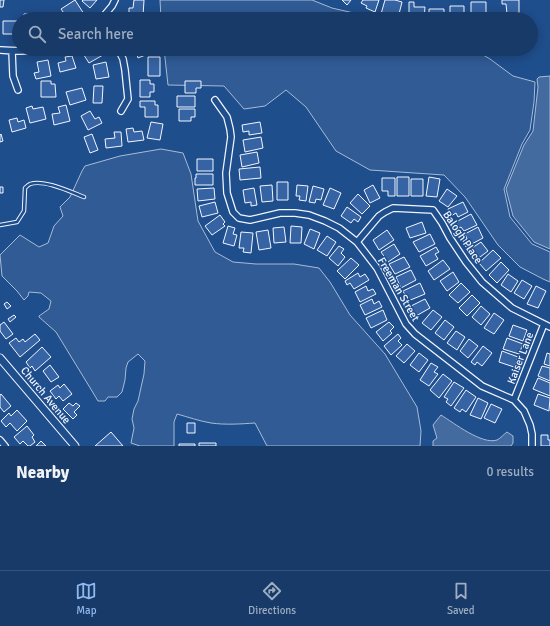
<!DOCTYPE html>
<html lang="en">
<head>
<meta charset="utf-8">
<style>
	body { margin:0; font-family:Signika,sans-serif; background:#244571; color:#f1f3f6 }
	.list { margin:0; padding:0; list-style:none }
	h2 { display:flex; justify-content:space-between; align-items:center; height:52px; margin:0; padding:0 16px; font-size:17px }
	h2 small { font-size:13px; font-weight:400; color:#9eadc0 }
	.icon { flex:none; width:22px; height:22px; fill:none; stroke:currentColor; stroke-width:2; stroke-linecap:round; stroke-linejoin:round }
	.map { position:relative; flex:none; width:550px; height:446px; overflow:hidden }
	.search { position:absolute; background:#173a69; box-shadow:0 2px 10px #0003; left:12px; right:12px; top:12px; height:44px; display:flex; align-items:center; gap:10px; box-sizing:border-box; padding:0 14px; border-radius:22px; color:#9eadc0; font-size:15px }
	.sheet { height:124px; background:#173a69 }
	nav { display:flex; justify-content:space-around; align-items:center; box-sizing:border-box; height:56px; border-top:1px solid #36547d; background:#173a69; font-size:11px; color:#9eadc0 }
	nav a { display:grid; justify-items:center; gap:2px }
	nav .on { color:#90b9f0 }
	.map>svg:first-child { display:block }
	.green { fill:#305b95; stroke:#a8bbd7 }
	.water { fill:#446ba0; stroke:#a8bbd7 }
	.building { fill:#3563a3; stroke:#f2f6ff }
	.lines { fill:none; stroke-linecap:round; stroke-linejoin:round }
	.service-casing { stroke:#f2f6ff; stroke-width:4.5 }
	.minor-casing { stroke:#f2f6ff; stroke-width:8 }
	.tertiary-casing { stroke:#f2f6ff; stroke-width:9 }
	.service { stroke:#1f4e8c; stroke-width:2.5 }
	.minor { stroke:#1f4e8c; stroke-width:5.5 }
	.tertiary { stroke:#1f4e8c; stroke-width:7 }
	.labels { text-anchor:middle; stroke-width:3; stroke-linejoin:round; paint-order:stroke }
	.street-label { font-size:11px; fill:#f2f6ff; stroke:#1f4e8c }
</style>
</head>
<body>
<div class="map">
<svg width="550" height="446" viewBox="0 0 550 446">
	<rect width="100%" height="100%" fill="#1f4e8c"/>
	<!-- green -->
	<path class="green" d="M 160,0 L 312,0 L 332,8 L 380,19 L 161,19 Z
		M 164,49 L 473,49 L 490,59 L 513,76 L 535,82 L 534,102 L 530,130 L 522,144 L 504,189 L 510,217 L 532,244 L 550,252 L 550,282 L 543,279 L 520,267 L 498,245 L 465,197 L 444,175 L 370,170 L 336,151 L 306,107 L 286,90 L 265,106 L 244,109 L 224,86 L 168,85 Z
		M 161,149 L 183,153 L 191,174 L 198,221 L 215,252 L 233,262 L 256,264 L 294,264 L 319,268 L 330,282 L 350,315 L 385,354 L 417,407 L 421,431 L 420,446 L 267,446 L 255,423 C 241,424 225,425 211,423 C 199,421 188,417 177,414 L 174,422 L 174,446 L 140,446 L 131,443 L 134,428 L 132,419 L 134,409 L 138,401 L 144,374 L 145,361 L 138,354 L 128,362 L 126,368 L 125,380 L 122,392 L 117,397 L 108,397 L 105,401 L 98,401 L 92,391 L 56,332 L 39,317 L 39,316 L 49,309 L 51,301 L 41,293 L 29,292 L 28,296 L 24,300 L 17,291 L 2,276 L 0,255 L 20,235 L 39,247 L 48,243 L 54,226 L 63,216 L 60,207 L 70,197 L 82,171 L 85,166 L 120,156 Z"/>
	<!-- water -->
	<path class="water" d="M 550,76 L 550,249 L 534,242 L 513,216 L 506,189 L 524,145 L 533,131 L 538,87 L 537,79 L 539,77 Z
		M 441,415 C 454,423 482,445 497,440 C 501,438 504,434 507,432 L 513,436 L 513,443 L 511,446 L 433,446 L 433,441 L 437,438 L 433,425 Z"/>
	<!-- building -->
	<path class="building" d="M 0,0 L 4,0 L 3,7 L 0,7 Z
		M 75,0 L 84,14 L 77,19 L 76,19 L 74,15 L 68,19 L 61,9 Z
		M 83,0 L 97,0 L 90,8 L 82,1 Z
		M 134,0 L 144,0 L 143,16 L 129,15 L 129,8 L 133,8 Z
		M 342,0 L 351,0 L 347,5 Z
		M 363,0 L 379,0 L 375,12 L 366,8 L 367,6 L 361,3 Z
		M 385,0 L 395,0 L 402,2 L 398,18 L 381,14 Z
		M 502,0 L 519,0 L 519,13 L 507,14 L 506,4 L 502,4 Z
		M 409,2 L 414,2 L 414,7 L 425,7 L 424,19 L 409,19 Z
		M 471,2 L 486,2 L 486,19 L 471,19 Z
		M 450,6 L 464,6 L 464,19 L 450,19 Z
		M 429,9 L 444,9 L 444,19 L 429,19 Z
		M 39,13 L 40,19 L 24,19 L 24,14 Z
		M 60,14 L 61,19 L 45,19 Z
		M 3,21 L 19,21 L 19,34 L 3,34 Z
		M 80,49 L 94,49 L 96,52 L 99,49 L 103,55 L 89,63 Z
		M 135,49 L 146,49 L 148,54 L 138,58 Z
		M 72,56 L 76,68 L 60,72 L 58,63 L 66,61 L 65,57 Z
		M 148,57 L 160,57 L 160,76 L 148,76 Z
		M 48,60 L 51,76 L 36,79 L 34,73 L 39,72 L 37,62 Z
		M 106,62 L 109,77 L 96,79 L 93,65 Z
		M 140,80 L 150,80 L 150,84 L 154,84 L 154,92 L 150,92 L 150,97 L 140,97 Z
		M 41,81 L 51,81 L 51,84 L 55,84 L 56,97 L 41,97 Z
		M 185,81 L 201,81 L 201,88 L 196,88 L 196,93 L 185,93 Z
		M 94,86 L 103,86 L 102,103 L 93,103 Z
		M 82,88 L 86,100 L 70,105 L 66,92 Z
		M 177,96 L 195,96 L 195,107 L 177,107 Z
		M 140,101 L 155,101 L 155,105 L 158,105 L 158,117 L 145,117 L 145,107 L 140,107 Z
		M 66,105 L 70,121 L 54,125 L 52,114 L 60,113 L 58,107 Z
		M 32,106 L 33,109 L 43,107 L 46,119 L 30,123 L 26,108 Z
		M 179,109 L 195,109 L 195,117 L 191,117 L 191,121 L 179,121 Z
		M 90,111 L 95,119 L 99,117 L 102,123 L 88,130 L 81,116 Z
		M 17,118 L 18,122 L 24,120 L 26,128 L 12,132 L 9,120 Z
		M 151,122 L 163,124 L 160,140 L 147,138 Z
		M 260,122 L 262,133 L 249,135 L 249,131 L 243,132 L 242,125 Z
		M 133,128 L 134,132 L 142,131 L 144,140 L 128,142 L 126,129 Z
		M 114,132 L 121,132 L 122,146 L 106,148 L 105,139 L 115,138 Z
		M 1,134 L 3,141 L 0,142 L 0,135 Z
		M 92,134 L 98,150 L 90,153 L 84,137 Z
		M 261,137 L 263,148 L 245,152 L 243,140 Z
		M 257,152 L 259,163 L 242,167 L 240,155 Z
		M 197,159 L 213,159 L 213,171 L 197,171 Z
		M 260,167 L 261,178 L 240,180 L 239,169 Z
		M 196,174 L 213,174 L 213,185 L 195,185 L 195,178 L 196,178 Z
		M 397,177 L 409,177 L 409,196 L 397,196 Z
		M 429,177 L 440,179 L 437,197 L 426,196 Z
		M 382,178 L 395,178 L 395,196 L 388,196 L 388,191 L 382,191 Z
		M 411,179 L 423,179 L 423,196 L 411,196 Z
		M 277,182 L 288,182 L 288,200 L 277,200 Z
		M 272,185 L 273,201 L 262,202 L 260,186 Z
		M 297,185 L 308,186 L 306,201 L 299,200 L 300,196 L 296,196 Z
		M 373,185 L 380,198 L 370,203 L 364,190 Z
		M 313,186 L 324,189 L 321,200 L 316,199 L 315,203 L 309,202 Z
		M 0,187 L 3,187 L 3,193 L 0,193 Z
		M 214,188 L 215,199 L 198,201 L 197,189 Z
		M 254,188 L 257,205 L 251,206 L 251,202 L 245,203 L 243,190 Z
		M 330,188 L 341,193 L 334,209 L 323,205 Z
		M 447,189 L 457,196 L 448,207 L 439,201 Z
		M 358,194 L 370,206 L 362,214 L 350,203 Z
		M 215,202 L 218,213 L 202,217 L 199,206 Z
		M 463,202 L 468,212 L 458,217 L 456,213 L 451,216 L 448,209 Z
		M 347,207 L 361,217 L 358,222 L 354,219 L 351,223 L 341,216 Z
		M 471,214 L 477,225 L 464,231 L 461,227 L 457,229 L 454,223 Z
		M 220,215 L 225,222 L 223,224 L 225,226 L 212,235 L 205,226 Z
		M 422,222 L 426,233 L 410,238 L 406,228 Z
		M 228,226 L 235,228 L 233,234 L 237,235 L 234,246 L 223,243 Z
		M 291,226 L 302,227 L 301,243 L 290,243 Z
		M 284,227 L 286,242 L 274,243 L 273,228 Z
		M 478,227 L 483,238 L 466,247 L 463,241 L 467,239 L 465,234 Z
		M 310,229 L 320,233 L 314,249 L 304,244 Z
		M 268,230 L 271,248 L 259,250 L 256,232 Z
		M 387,230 L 394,240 L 379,250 L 373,240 Z
		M 241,232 L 253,233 L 251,253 L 243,252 L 244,248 L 239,248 Z
		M 430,234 L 435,244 L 419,252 L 413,242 Z
		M 327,236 L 336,242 L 327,256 L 317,250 Z
		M 481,242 L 488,251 L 476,260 L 469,250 Z
		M 394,244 L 400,254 L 388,262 L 381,252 Z
		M 339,246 L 344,249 L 341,253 L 345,257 L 338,266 L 329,258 Z
		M 436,247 L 439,252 L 435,254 L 438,259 L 426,266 L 420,256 Z
		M 493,250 L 501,258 L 486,271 L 479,263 Z
		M 404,257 L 410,267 L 395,274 L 389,264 Z
		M 351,258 L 359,265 L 345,279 L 337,271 Z
		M 443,260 L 450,269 L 434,280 L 428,271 Z
		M 501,262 L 509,270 L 497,283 L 489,275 Z
		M 411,270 L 416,280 L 401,288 L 396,277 Z
		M 453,272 L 459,282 L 447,291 L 440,281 Z
		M 358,273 L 360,277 L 365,274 L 369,280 L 354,289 L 350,283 L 347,285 L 345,281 Z
		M 508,274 L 518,281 L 511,292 L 501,285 Z
		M 522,280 L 532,286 L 524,299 L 514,293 Z
		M 420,283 L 425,294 L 408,301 L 403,291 Z
		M 461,283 L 470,292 L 458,303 L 449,295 Z
		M 366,286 L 368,291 L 373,289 L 376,294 L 360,302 L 355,292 Z
		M 536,286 L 546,291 L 538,308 L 527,304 Z
		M 472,295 L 480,303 L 467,316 L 459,308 Z
		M 372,299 L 374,304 L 379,301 L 382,307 L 365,315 L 360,305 Z
		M 425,299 L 430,308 L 416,316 L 411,306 Z
		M 7,302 L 11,306 L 7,309 L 4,304 Z
		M 481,306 L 490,314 L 481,325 L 472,317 Z
		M 383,310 L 387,320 L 371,328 L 366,318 Z
		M 433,310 L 442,317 L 431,330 L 422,323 Z
		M 494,313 L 504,320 L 494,334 L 484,328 Z
		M 14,315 L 16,317 L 10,322 L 8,319 Z
		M 445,320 L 454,327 L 444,340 L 435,333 Z
		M 4,322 L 13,334 L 6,339 L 0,331 L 0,325 Z
		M 389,322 L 394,327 L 390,331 L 392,333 L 383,341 L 376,332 Z
		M 513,325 L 527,330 L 523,341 L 509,336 Z
		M 456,331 L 465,337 L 457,350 L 447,343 Z
		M 35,334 L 40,340 L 20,357 L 9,343 L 16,338 L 19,342 L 23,339 L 25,342 Z
		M 398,334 L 401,338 L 398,341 L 402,345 L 391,355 L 384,346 Z
		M 507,338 L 523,344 L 519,354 L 503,349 Z
		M 469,339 L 478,346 L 468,358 L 460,351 Z
		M 407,344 L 415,351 L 404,363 L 396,356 Z
		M 483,346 L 492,353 L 482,366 L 477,362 L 475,365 L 471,362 Z
		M 42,347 L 51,357 L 35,371 L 32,366 L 30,368 L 26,362 Z
		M 502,351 L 518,357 L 514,367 L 499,362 Z
		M 419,353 L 428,360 L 419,372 L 410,365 Z
		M 547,353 L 550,354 L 550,366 L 544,364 Z
		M 431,363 L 438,367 L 434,372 L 438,374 L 429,386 L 420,380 Z
		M 50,365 L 59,377 L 51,382 L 43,371 Z
		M 542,366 L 550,368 L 550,381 L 538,376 Z
		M 443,374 L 452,381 L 439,398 L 430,390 Z
		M 538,378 L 550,383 L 550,396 L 533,389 Z
		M 454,382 L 464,388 L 451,406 L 446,402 L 448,399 L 444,397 Z
		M 64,384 L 72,394 L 63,401 L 59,396 L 56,399 L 50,391 L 58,385 L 60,388 Z
		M 466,390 L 476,397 L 466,412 L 462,409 L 460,412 L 454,408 Z
		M 1,394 L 11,406 L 4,412 L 0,407 L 0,395 Z
		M 538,394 L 550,398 L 549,411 L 534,405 Z
		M 478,398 L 488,403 L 481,419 L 470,415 Z
		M 69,403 L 73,406 L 76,403 L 80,406 L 74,412 L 77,415 L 73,419 L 63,409 Z
		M 491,404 L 502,409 L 495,423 L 484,418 Z
		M 17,410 L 27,421 L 17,431 L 10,423 L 6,427 L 1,421 L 9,413 L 11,416 Z
		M 187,423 L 195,423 L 195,433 L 187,433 Z
		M 27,426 L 34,435 L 32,437 L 35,442 L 30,446 L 28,446 L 23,441 L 20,444 L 14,437 Z
		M 111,432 L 123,446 L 95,446 Z
		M 541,435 L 548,435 L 548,440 L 550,440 L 550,446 L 541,446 Z
		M 41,441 L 46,446 L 36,446 Z
		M 199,443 L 216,443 L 216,446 L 199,446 Z
		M 179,444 L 195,444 L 195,446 L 179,446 Z"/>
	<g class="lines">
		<!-- service casing -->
		<g class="service-casing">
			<path id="service" d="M 0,225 L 17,222 L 24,211 L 25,188 C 26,187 28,185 30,184 C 44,179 71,192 84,197"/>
		</g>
		<!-- minor casing -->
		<g class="minor-casing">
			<path id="minor" d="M 101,19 L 112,6 L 115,0
				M 118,49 L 123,59 L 125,70 L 128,99 L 121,111
				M 0,50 C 14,51 27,52 41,49
				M 12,51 L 13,76 L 18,90
				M 215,100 L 227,117 L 230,129 L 231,137 L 226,173 L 227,193 L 233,212 L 239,218 L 250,220 L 280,213 L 295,213 L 309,215 L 325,221 L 339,228 L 357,242 L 377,268 L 406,324 L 415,334 L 482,386 L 514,400 L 524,411 L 530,425 L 532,434 L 532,446
				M 357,242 L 379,216 L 385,212 L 393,208 L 433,210 L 442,223 L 450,238 L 466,262 L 482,282 L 512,308 L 550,327
				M 514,400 L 544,324
				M 0,440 L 5,446"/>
		</g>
		<!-- tertiary casing -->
		<g class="tertiary-casing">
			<path id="tertiary" d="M 0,358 L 75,446"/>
		</g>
		<!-- service -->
		<use href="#service" class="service"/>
		<!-- minor -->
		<use href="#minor" class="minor"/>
		<!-- tertiary -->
		<use href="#tertiary" class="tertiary"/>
	</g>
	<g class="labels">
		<!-- street labels -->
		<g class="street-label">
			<text transform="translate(463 237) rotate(56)" y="4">Balogh Place</text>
			<text transform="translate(399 289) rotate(60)" y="4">Freeman Street</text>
			<text transform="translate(520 358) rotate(-69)" y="4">Kaiser Lane</text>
			<text transform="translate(46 395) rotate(50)" y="4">Church Avenue</text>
		</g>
	</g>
</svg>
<div class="search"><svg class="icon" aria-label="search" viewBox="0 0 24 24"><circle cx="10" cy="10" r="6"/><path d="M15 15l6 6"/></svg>Search here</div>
</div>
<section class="sheet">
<h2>Nearby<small>0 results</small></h2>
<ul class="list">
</ul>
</section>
<nav>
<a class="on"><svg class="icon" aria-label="map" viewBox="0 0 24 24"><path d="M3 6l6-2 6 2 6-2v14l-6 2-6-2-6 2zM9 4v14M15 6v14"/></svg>Map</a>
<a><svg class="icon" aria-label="directions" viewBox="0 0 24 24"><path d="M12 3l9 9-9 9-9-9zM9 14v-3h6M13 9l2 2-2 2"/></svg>Directions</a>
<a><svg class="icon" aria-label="saved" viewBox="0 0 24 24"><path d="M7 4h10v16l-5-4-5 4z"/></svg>Saved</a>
</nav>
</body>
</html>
